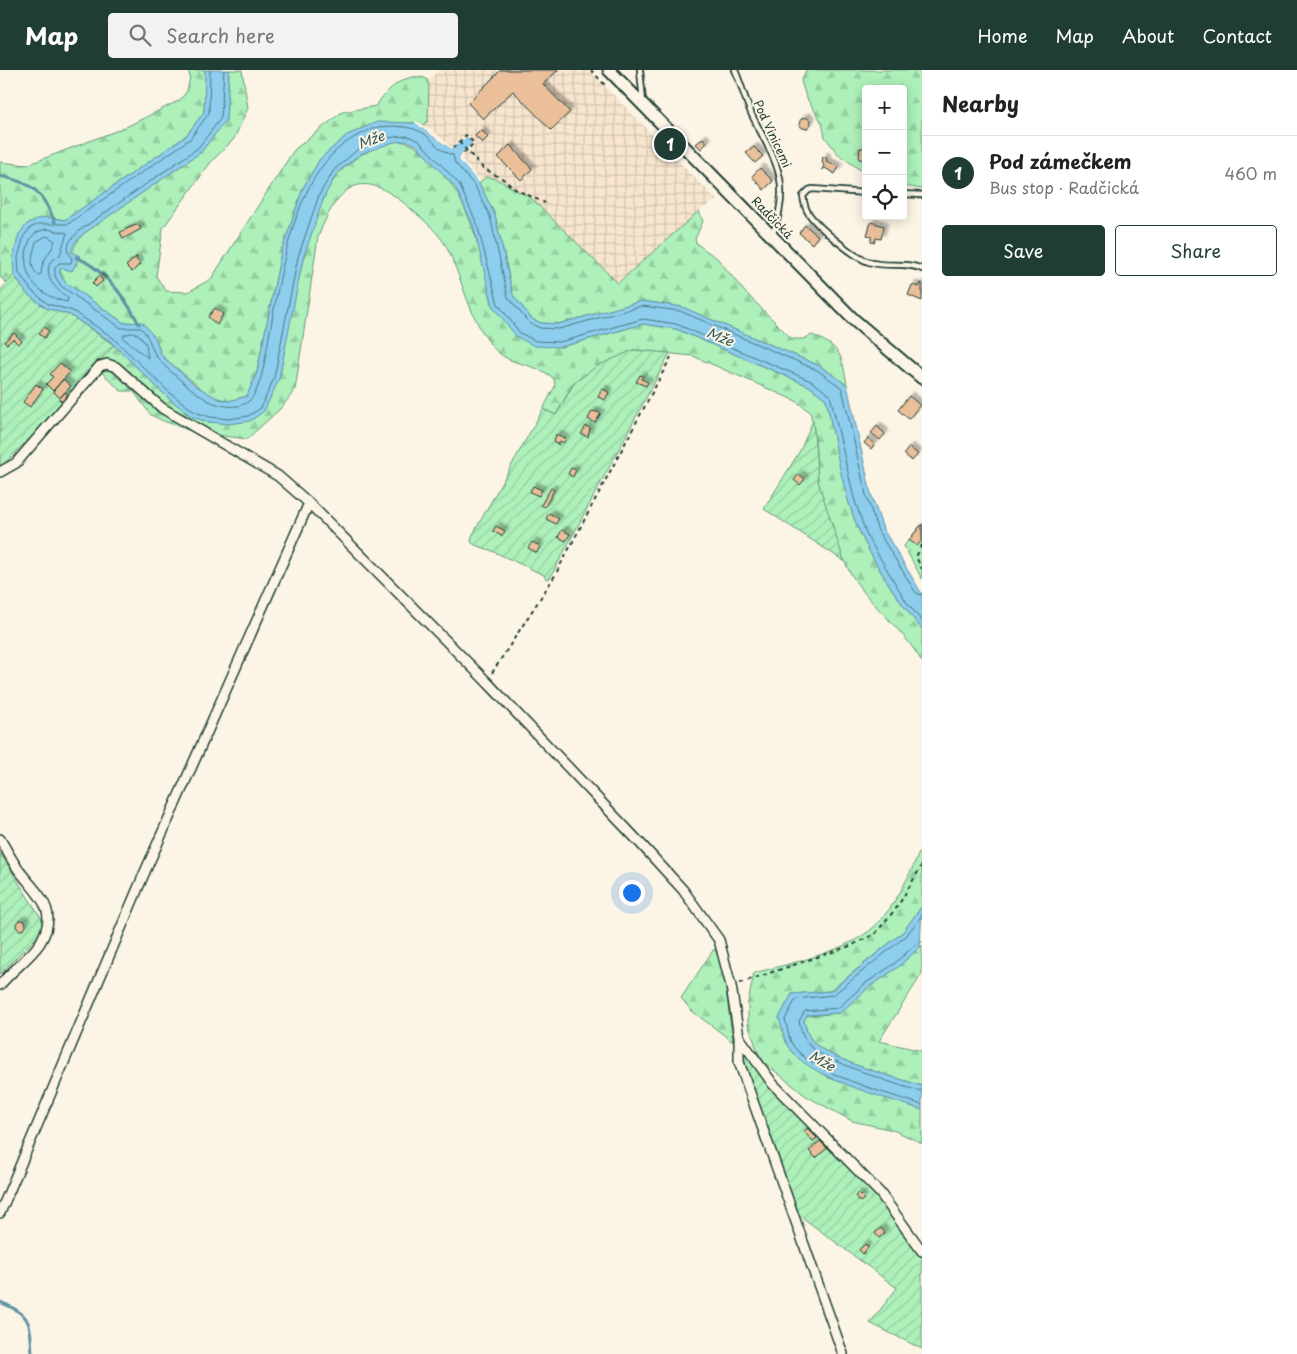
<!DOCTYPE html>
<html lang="en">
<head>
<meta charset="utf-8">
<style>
	body { margin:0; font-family:"Playpen Sans",sans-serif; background:#f2f2f2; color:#222 }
	.controls { position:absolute; right:15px; top:15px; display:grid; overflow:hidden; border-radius:5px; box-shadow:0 2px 12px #0003 }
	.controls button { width:45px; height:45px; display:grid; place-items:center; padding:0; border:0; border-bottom:1px solid #e0e0e0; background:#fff; color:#222; font:25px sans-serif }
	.you { position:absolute; left:631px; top:822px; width:18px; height:18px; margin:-12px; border:4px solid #fff; border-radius:50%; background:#1a73e8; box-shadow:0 0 0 8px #1a73e833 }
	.badge { display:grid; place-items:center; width:32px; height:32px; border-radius:50%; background:#1f3d34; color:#fff; font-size:16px; font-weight:700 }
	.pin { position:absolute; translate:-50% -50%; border:2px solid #fff; box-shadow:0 1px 5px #0006 }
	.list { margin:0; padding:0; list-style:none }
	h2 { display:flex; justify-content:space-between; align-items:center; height:65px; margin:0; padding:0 20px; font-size:21px }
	h2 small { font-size:16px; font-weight:400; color:#767676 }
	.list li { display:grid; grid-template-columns:32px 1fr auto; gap:15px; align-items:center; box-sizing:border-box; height:75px; padding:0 20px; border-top:1px solid #e0e0e0 }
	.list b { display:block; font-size:19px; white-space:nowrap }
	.list p { margin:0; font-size:16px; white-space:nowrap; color:#767676 }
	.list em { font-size:16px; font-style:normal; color:#767676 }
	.actions { display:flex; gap:10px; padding:15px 20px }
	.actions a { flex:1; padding:11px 0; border:1px solid #1f3d34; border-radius:5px; text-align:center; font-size:18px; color:#1f3d34 }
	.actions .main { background:#1f3d34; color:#fff }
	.icon { flex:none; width:28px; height:28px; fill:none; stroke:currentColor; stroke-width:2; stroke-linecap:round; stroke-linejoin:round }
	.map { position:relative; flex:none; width:922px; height:1284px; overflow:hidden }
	header { display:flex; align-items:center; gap:30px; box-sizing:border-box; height:70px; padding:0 25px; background:#1f3d34; color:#fff }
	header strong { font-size:24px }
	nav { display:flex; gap:28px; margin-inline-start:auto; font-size:18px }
	.search { width:350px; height:45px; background:#f2f2f2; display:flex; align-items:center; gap:12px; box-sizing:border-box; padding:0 18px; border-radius:5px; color:#767676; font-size:19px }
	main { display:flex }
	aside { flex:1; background:#fff }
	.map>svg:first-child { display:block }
	.industrial { fill:url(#industrial-grid) }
	.grass { fill:url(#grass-tufts); stroke:#669677 }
	.forest { fill:url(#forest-firs); stroke:#669677 }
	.garden { fill:url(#garden-furrows); stroke:#669677 }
	.water { fill:#8dcdee; stroke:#6193a4 }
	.pier { fill:#fcf5e5 }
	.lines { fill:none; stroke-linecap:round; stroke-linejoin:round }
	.shore { stroke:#4b777e; stroke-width:1 }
	.stream { stroke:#6193a4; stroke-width:3 }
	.building { fill:#eabf9a; stroke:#1f3d34; filter:url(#shadow) }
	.lane-casing { stroke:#1f3d34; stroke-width:8 }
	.street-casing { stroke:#1f3d34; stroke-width:12 }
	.secondary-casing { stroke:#1f3d34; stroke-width:15 }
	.path { stroke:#1f3d34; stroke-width:2; stroke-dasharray:4 4; stroke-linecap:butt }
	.lane { stroke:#fcf5e5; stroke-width:4.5 }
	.street { stroke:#fcf5e5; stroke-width:9 }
	.secondary { stroke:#fcf5e5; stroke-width:11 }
	.labels { text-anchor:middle; stroke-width:4; stroke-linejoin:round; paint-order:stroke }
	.street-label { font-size:12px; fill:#1f3d34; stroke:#fcf5e5 }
	.water-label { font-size:14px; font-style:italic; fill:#355a59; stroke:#fcf5e5 }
</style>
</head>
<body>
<header>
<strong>Map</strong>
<div class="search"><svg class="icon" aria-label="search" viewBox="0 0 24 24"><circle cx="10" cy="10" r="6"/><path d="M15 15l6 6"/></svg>Search here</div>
<nav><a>Home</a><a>Map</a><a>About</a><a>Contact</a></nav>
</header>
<main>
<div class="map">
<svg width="922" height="1284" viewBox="0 0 922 1284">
	<defs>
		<pattern id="industrial-grid" width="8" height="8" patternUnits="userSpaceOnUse" patternTransform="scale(1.25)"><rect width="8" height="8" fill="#f7e5ce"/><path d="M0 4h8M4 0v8" fill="none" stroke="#d3c5b2"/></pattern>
		<pattern id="grass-tufts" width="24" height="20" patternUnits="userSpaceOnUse" patternTransform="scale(1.25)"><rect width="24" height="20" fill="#adf0ba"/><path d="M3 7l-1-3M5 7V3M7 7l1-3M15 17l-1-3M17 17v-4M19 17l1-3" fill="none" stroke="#94cfa0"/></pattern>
		<pattern id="forest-firs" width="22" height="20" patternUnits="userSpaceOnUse" patternTransform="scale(1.25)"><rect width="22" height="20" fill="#adf0ba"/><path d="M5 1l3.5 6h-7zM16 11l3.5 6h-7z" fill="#94cfa0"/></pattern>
		<pattern id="garden-furrows" width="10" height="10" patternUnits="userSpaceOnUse" patternTransform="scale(1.25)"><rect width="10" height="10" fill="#adf0ba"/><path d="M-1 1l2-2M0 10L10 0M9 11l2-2" fill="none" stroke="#94cfa0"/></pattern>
		<filter id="shadow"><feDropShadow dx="4" dy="-4" stdDeviation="1" flood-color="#0004"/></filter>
	</defs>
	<rect width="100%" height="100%" fill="#fcf5e5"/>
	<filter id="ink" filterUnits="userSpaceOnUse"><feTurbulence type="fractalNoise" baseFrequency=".02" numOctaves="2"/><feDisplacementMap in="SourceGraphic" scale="10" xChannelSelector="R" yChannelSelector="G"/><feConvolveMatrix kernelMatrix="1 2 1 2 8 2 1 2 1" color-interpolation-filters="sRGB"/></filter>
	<g filter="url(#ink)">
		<!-- industrial -->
		<path class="industrial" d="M 439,0 L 589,0 L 717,130 L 699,141 L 618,213 L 530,127 L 515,122 L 493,107 L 486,107 L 479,113 L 451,79 L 422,56 L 422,17 Z"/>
		<!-- grass -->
		<path class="grass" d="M 922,454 L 922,509 L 904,476 Z"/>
		<!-- forest -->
		<path class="forest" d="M 188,0 L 205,0 L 206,3 L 204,42 L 186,66 L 65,150 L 47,147 L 19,165 L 110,271 L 166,326 L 192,347 L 209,352 L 279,309 C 291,248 299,186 324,128 C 334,103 352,88 376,77 C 403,65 414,73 433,92 C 473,133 480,182 493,237 L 561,277 L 643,254 L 676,259 L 809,316 L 826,329 C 837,374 842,427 863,469 C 879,501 899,532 922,559 L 922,592 C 901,554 861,531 844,490 C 836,472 821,428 818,410 C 815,387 817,365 810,342 L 796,331 L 693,286 L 633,280 L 574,312 L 556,345 L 543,339 L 555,316 L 554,309 C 535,291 509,298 492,276 C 468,246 463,209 446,176 C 439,163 423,149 412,140 C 364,97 340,110 318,167 L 295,320 L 281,338 L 247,369 L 193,362 L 161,350 L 151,345 L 133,321 L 121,321 L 30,233 L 0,207 L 0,92 L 27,95 L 126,57 L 180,30 L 187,21 L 190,7 Z
			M 229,0 L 242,0 L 248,38 L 234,69 L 211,92 L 163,158 L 156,206 L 166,221 L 188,222 L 211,209 L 294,80 L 342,42 L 376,36 C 386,20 407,0 427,9 L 429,16 L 428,51 L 422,56 L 415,53 L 402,53 L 347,65 L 320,89 L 303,118 L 281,183 L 257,302 L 247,326 L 229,331 L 210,326 L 161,285 L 156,269 L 131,252 L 124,253 L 65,212 L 60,204 L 60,197 L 73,200 C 71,184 72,177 83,164 L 201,82 L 226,50 Z
			M 806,0 L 922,0 L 922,119 L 903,116 L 903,19 L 866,19 L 866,104 L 838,84 L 825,67 L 822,53 L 806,27 L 801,11 Z
			M 486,107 C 498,106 516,122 530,127 L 618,213 L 699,141 L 703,151 L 695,169 L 697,174 L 718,189 L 743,220 L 792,269 L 803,269 L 812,265 C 841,277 842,285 847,315 L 820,296 L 682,237 L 642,231 L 558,254 L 541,253 L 532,249 L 513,225 L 495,145 L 479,113 Z
			M 922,776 L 922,836 L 903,862 L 830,921 L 792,924 L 779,948 L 829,1008 L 922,1040 L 922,1073 L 893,1060 L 852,1051 L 806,1026 L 761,990 L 748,954 L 748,932 L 754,903 C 791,893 847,882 875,856 C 896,836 911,802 922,776 Z
			M 922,875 L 922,904 L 879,971 L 922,981 L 922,1016 C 892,1006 845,995 819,977 C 810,971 806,961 804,951 L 806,946 L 840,943 L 869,917 L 897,898 Z
			M 714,879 L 722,891 L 733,972 L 692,941 L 681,928 Z"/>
		<!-- garden -->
		<path class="garden" d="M 14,205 L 27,224 L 46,238 L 70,245 L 114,275 L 37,361 L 0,398 L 0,221 Z
			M 633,280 L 670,283 L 550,508 L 546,509 L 544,505 L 490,480 L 475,475 L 471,472 L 472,466 L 543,339 L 556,345 L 574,313 L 597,296 Z
			M 813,350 L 818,411 L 844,491 L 764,439 L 801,379 Z
			M 0,783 L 43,851 L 40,864 L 0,904 Z
			M 739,967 L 773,1014 L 880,1123 L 922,1181 L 922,1279 L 870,1253 L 897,1218 L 791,1139 L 739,992 Z"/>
		<!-- water -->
		<path class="water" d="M 205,0 L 229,0 L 226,50 L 201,82 L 83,164 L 74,174 L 71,182 L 80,186 L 72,201 L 60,198 L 60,204 L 65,212 L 124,253 L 142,252 L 156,269 L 161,285 L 196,316 L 219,329 L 229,331 L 247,326 L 257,302 L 281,183 L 303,118 L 320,89 L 347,65 L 377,52 L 415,53 L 451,79 L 466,67 L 472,73 L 460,85 L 459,90 L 479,113 L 495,145 L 513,225 L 532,249 L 541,253 L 558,254 L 642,231 L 682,237 L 820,296 L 847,315 L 871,424 L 883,459 L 922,524 L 922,559 C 899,532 879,501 863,469 C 842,427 836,374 826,329 L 809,316 L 676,259 L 643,254 L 561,277 L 535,276 L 517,267 L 493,237 L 473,155 L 455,117 L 416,75 L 407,71 L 394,72 L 360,84 L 337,103 L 324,127 L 303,189 L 279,309 L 264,341 L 250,351 L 229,354 L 209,352 L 192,347 L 166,326 L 110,271 L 70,245 L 46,238 L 27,224 L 14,205 L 13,187 L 19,164 L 27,154 L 37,149 L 47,147 L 65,150 L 186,66 L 204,42 Z
			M 922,836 L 920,877 L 897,898 L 869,917 L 840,943 L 807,945 L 804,951 C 806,961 810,971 819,977 C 845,995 892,1006 922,1016 L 922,1040 C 888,1028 802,1007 787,974 C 783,967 782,957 779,948 L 792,924 L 831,921 L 903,862 Z"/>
		<!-- pier -->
		<path class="pier" d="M 416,51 L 432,60 L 451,77 L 465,65 L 468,65 L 475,74 L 461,89 L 481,111 L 479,113 L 477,111 L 459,90 L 460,85 L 472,73 L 467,67 L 451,79 L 415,53 Z"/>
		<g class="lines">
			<!-- shore -->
			<path class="shore" d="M 210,0 L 209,43 L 190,69 L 68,154 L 39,154 L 30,158 L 24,166 L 18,187 L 19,203 L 31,220 L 48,234 L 73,241 L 112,267 L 169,322 L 195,342 L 210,347 L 229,349 L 248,346 L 261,338 L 274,308 L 298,187 L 319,125 L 334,100 L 357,80 L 379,70 L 394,67 L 408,66 L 419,71 L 459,114 L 477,154 L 498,234 L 520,263 L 536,271 L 560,272 L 643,249 L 676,254 L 811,311 L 830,325 L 854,428 L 867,466 L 907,533 L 922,551
				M 224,0 L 221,48 L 198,78 L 80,160 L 70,171 L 67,180 L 72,189 L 71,193 L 59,193 L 55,198 L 55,206 L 61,216 L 121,258 L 141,258 C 150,267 150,277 157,287 C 163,297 198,325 209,331 C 220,336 239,340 249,331 C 262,319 266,283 269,266 C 282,201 294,94 361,64 C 367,62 373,57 379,57 C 393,55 415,56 426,65 C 435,73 441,82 453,85 L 455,93 L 475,116 L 490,146 L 508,227 L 529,253 L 540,258 L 559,259 L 642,236 L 680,241 L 817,300 L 842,318 L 866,425 L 878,461 L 916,523 L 922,525
				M 47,159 L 67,163 L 60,185 L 50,192 C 44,209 56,219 68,228 L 67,232 C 41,227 20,207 27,179 C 30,167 34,161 47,159 Z
				M 47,166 L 55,171 C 51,184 41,189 41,204 L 38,205 C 28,196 33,184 36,172 Z
				M 132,263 L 138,264 L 146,274 L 148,288 L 123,268 L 124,265 Z
				M 922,845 L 906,866 L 833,925 L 796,929 L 785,949 C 787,956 788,965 791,972 C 805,1002 890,1024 922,1035
				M 922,872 L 917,873 L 894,894 L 866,913 L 838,938 L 805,941 L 799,951 C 801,963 806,974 816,981 C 831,991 904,1019 922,1021"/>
			<!-- stream -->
			<path class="stream" d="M 0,106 C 33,113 42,121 55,152
				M 76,187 C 106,200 125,227 139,254
				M 0,1232 C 32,1245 30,1252 32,1284"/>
		</g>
		<!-- building -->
		<path class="building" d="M 501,0 L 558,0 L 543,14 L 570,42 L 551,60 L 513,21 L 483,49 L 468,33 Z
			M799.5 53a5.5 5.5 0 1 1 11 0a5.5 5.5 0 1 1-11 0Z
			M 481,60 L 488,67 L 482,73 L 475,66 Z
			M 703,68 L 707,73 L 701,79 L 696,74 Z
			M 510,75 L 532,99 L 521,110 L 498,87 Z
			M 754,77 L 763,86 L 755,93 L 746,83 Z
			M 860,78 L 866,78 L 866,90 L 859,89 Z
			M 823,86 L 827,88 L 826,91 L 839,97 L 835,104 L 825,98 L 822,100 L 824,95 L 822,93 Z
			M 760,98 L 773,111 L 764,120 L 752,106 Z
			M 871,152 L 884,156 L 881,169 L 876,168 L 874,173 L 871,172 L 871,166 L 867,165 Z
			M 138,154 L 141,159 L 123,169 L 120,162 Z
			M 805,155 L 818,166 L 812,174 L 799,163 Z
			M 137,186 L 136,189 L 140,194 L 132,202 L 126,196 Z
			M 99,206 L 103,211 L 96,217 L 92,213 Z
			M 921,213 L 922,213 L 922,231 L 908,225 L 912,215 L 919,217 Z
			M 215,238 L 223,244 L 217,255 L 208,247 Z
			M 44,257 L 49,261 L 44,268 L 39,264 Z
			M 14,263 L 22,271 L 18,274 L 13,269 L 7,274 L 4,272 Z
			M 60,293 L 70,302 L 53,321 L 46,314 L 53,307 L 50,304 Z
			M 640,305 L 643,306 L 641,309 L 648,312 L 646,316 L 636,312 Z
			M 63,309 L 71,316 L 60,328 L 53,321 Z
			M 36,314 L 43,319 L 30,337 L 23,332 Z
			M 602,319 L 609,322 L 605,330 L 598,327 Z
			M 65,322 L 69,326 L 63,333 L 59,329 Z
			M 909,326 L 920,335 L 909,349 L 898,340 Z
			M 592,341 L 601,343 L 595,353 L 588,349 Z
			M 586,356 L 590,358 L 588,367 L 581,364 Z
			M 877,356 L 885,364 L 880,370 L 871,363 Z
			M 556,364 L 566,369 L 563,373 L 560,371 L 559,375 L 554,372 Z
			M 868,368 L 875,374 L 871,379 L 864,373 Z
			M 909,377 L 918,384 L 912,391 L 904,384 Z
			M 571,398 L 576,400 L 573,407 L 568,404 Z
			M 799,404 L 805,409 L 800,415 L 794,410 Z
			M 533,416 L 542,420 L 539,426 L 530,422 Z
			M 551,418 L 554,420 L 545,437 L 541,435 Z
			M 549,443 L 559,449 L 556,454 L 546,449 Z
			M 922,454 L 922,470 L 917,476 L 909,470 Z
			M 496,456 L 505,461 L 502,466 L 493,461 Z
			M 562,460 L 570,464 L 566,471 L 558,467 Z
			M 532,472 L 540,476 L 537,483 L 528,478 Z
			M16 855a5 5 0 1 1 10 0a5 5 0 1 1-10 0Z
			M 807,1058 L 817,1068 L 813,1071 L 804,1062 Z
			M 820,1071 L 827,1078 L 816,1088 L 809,1081 Z
			M 858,1123 L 864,1129 L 860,1132 L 855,1126 Z
			M 881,1158 L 885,1163 L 879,1168 L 875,1163 Z
			M 865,1174 L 868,1177 L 863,1184 L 859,1180 Z"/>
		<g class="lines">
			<!-- lane casing -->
			<g class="lane-casing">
				<path id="lane" d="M 640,0 L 643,32
					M 735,0 C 741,14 745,29 751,43 C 775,92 793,110 772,166
					M 866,123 L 813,119 L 809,120 L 803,126 C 804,133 805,139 809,144 C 818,157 855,188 869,192 C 887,198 905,191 922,199
					M 903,124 L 922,125"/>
			</g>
			<!-- street casing -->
			<g class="street-casing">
				<path id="street" d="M 0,402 L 16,393 L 100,296 L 107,294 L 116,297 L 162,338 L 278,406 L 309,433 L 487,612 L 641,774 L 683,820 L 719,870 L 731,916 L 739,967 L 773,1014 L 880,1123 L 922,1181
					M 0,769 C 6,779 11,789 18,799 C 36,824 61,838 40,873 C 30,888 12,900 0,915
					M 739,967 L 739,992 L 843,1284
					M 0,1143 L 144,804 L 309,433"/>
			</g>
			<!-- secondary casing -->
			<g class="secondary-casing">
				<path id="secondary" d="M 609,0 L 854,250 L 922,308"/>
			</g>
			<!-- path -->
			<path class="path" d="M 591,0 L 605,15 L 606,13
				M 459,72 L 483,98 L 503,109 L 515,119 L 545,133
				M 453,78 L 466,65 L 474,73 L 461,86
				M 922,475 L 916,487 L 922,499
				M 492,603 L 554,507 L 671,287
				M 740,913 L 850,876 L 875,864 L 898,836 L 922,795"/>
			<!-- lane -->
			<use href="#lane" class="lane"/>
			<!-- street -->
			<use href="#street" class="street"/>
			<!-- secondary -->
			<use href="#secondary" class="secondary"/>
		</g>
	</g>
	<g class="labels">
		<!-- street labels -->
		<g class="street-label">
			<text transform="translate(772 64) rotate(65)" y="4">Pod Vinicemi</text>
			<text transform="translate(772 148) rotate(46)" y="4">Radčická</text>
		</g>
		<!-- water labels -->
		<g class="water-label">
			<text transform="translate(371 70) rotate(-20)" y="5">Mže</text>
			<text transform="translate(720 267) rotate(23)" y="5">Mže</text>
			<text transform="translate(822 991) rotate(30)" y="5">Mže</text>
		</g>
	</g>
</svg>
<div class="controls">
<button>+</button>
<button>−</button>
<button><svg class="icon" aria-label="locate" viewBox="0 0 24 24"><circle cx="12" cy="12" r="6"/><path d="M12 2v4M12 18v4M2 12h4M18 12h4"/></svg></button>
</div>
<div class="you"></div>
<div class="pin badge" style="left:670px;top:74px">1</div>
</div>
<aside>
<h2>Nearby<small></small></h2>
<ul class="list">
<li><span class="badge">1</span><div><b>Pod zámečkem</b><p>Bus stop · Radčická</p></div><em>460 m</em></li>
</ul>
<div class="actions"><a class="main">Save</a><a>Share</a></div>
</aside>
</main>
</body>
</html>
